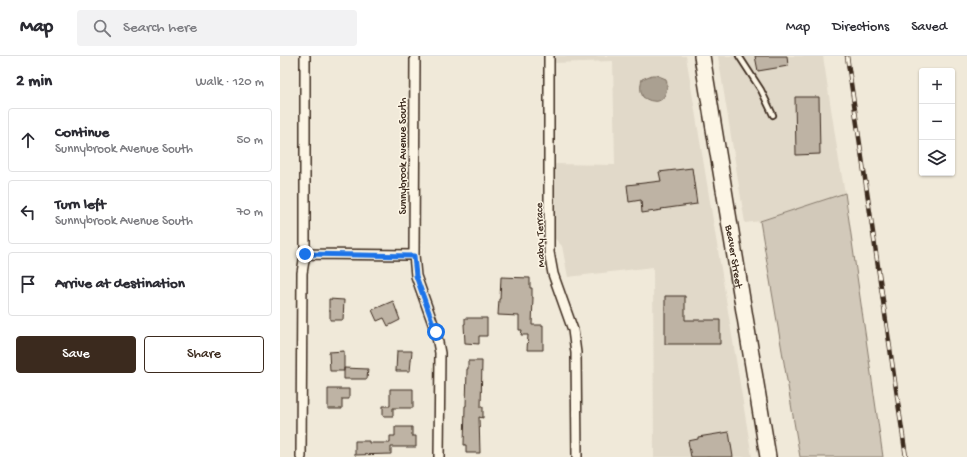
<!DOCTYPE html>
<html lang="en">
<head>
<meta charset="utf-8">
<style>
	body { margin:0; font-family:"Gochi Hand",sans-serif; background:#f2f2f3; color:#2b2b33 }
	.controls { position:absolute; right:12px; top:12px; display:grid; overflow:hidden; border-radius:4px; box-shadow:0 1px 3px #0004 }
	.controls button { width:36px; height:36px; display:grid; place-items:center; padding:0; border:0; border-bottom:1px solid #e1e1e2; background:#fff; color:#2b2b33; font:20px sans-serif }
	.stop { position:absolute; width:12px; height:12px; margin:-9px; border:3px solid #1a73e8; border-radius:50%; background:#fff }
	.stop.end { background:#1a73e8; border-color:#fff; box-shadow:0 1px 4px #0008 }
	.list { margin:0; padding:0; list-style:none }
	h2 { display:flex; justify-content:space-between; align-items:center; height:52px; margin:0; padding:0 16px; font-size:17px }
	h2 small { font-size:13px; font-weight:400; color:#7c7c81 }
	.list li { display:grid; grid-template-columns:26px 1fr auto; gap:12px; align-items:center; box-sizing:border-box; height:64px; margin:0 8px 8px; padding:0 8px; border:1px solid #e1e1e2; border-radius:4px }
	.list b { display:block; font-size:15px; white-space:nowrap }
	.list p { margin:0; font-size:13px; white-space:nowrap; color:#7c7c81 }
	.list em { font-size:13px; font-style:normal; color:#7c7c81 }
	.actions { display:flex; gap:8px; padding:12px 16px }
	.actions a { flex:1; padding:9px 0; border:1px solid #3b2a1e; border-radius:4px; text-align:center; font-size:14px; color:#3b2a1e }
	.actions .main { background:#3b2a1e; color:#fff }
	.icon { flex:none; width:22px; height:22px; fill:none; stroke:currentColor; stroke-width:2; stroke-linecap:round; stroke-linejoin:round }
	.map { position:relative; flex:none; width:687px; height:401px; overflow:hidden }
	header { display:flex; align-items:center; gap:24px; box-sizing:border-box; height:56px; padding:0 20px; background:#fff; border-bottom:1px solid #e1e1e2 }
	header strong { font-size:19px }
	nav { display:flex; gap:22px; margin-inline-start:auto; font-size:14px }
	.search { width:280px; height:36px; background:#f2f2f3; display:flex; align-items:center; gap:10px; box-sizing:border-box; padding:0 14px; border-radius:4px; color:#7c7c81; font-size:15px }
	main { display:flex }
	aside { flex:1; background:#fff }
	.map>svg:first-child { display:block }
	.built { fill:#e1d9c9 }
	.green { fill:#d2c9ba; stroke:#867a6c }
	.water { fill:#aaa091; stroke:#7e7163 }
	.building { fill:#beb3a4; stroke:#3b2a1e }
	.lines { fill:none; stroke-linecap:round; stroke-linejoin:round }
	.service-casing { stroke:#3b2a1e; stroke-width:8 }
	.minor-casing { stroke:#3b2a1e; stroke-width:12 }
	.primary-casing { stroke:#3b2a1e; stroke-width:18 }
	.service { stroke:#fcf5e5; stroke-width:4.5 }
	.minor { stroke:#fcf5e5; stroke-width:9 }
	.primary { stroke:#fcf5e5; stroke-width:15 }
	.rail-casing { stroke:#3b2a1e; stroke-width:4.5 }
	.rail { stroke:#fcf5e5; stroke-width:3; stroke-dasharray:9; stroke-linecap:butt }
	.route { stroke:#1a73e8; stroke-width:5 }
	.labels { text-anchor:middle; stroke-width:3; stroke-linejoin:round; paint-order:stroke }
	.street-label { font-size:11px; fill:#3b2a1e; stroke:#fcf5e5 }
</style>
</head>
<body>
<header>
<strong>Map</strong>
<div class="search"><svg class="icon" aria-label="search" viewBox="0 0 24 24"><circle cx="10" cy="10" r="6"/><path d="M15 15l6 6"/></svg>Search here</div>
<nav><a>Map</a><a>Directions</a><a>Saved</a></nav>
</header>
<main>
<aside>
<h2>2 min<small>Walk · 120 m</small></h2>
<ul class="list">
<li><svg class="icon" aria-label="ahead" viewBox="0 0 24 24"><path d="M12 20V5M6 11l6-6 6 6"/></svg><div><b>Continue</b><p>Sunnybrook Avenue South</p></div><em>50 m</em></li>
<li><svg class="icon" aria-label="left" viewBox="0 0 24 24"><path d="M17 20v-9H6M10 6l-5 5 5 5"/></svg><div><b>Turn left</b><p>Sunnybrook Avenue South</p></div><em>70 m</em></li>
<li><svg class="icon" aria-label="arrive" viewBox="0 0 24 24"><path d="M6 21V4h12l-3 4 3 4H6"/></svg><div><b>Arrive at destination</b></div></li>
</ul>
<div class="actions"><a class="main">Save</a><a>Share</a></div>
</aside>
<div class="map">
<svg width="687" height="401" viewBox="0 0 687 401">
	<rect width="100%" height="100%" fill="#f0e9d9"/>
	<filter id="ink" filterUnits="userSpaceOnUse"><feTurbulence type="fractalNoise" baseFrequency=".025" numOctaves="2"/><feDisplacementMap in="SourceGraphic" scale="8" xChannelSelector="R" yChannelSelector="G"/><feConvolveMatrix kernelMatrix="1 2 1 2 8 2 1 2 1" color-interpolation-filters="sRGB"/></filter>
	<g filter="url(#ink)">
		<!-- built -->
		<path class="built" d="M 273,0 L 406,0 L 472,401 L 374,401 L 373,211 L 288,221 L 282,190 L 274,182 L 273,108 L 335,109 L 333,5 L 273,7 Z
			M 438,0 L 543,0 L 559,105 L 565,137 L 480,165 L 465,167 Z"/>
		<!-- green -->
		<path class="green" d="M 565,137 L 603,401 L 520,401 L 480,165 Z"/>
		<!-- water -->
		<path class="water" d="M 372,19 L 376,19 L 386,23 C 389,31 385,48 373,45 C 370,45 366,43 363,41 C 360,35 360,30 362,23 Z"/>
		<!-- building -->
		<path class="building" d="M 475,0 L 507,0 L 508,10 L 478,15 Z
			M 515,41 L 539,41 L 540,98 L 516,99 Z
			M 412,112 L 417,148 L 381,153 L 382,154 L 362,157 L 361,144 L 349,146 L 347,129 L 381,125 L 379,116 Z
			M 221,221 L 250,222 L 250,232 L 252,232 L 252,241 L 253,241 L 252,269 L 263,269 L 263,294 L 247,294 L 248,279 L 241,279 L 242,274 L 239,274 L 239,260 L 218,259 L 219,243 L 220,243 Z
			M 385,240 L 405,240 L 405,264 L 440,264 L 440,288 L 385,288 Z
			M 49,243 L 64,244 L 63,264 L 50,264 L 50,254 L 49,254 Z
			M 113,245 L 120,264 L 108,270 L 104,262 L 97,265 L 92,254 Z
			M 185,262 L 207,262 L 207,280 L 199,280 L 199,288 L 185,287 L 184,268 L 185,268 Z
			M 64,295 L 64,315 L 50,315 L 49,296 Z
			M 117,295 L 132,295 L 130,315 L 116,315 Z
			M 188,305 L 202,305 L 201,351 L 203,351 L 203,362 L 199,361 L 200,397 L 186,397 L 186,389 L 184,389 L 185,350 L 186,350 L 187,313 L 188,313 Z
			M 64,312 L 88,313 L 87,323 L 64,323 Z
			M 48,333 L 69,333 L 69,343 L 62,343 L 62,353 L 48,353 Z
			M 110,333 L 133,333 L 133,352 L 113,352 L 113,360 L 103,360 L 103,350 L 110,350 Z
			M 115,371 L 132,371 L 132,380 L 136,380 L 136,391 L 111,391 L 111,398 L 75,399 L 75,385 L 89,385 L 89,387 L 110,387 L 110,380 L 115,380 Z
			M 449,376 L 453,401 L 411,401 L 408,385 L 418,383 L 418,381 Z"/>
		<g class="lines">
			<!-- service casing -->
			<g class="service-casing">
				<path id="service" d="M 459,0 L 481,34 L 493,59"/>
			</g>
			<!-- minor casing -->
			<g class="minor-casing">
				<path id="minor" d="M 135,0 L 134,199 L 136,220 L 156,276 L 160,297 L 159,401
					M 269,0 L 269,196 L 273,218 L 293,274 L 296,297 L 297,401
					M 25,198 L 134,199
					M 21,401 L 22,217 L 25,198 L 25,0"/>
			</g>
			<!-- primary casing -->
			<g class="primary-casing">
				<g id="primary">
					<path id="s1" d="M 422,0 L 488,401"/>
				</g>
			</g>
			<!-- service -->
			<use href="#service" class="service"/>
			<!-- minor -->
			<use href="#minor" class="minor"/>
			<!-- primary -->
			<use href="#primary" class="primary"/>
			<!-- rail casing -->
			<g class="rail-casing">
				<path id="rail" d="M 567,0 L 626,401"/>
			</g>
			<!-- rail -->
			<use href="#rail" class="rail"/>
		</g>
	</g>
	<g class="lines" filter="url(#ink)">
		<!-- route -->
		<path class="route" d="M 25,198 L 134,200 L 136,220 L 156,276"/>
	</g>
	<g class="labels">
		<!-- street labels -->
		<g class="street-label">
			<text transform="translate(122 100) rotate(-90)" y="4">Sunnybrook Avenue South</text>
			<text transform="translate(259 179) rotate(-92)" y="4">Mabry Terrace</text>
			<text dy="4" stroke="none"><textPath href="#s1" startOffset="203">Beaver Street</textPath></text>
		</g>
	</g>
</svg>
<div class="controls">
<button>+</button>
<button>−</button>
<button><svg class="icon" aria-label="layers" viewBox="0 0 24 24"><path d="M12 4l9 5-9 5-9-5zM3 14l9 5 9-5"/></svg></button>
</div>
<div class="stop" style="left:156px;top:276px"></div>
<div class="stop end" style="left:25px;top:198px"></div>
</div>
</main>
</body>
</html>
